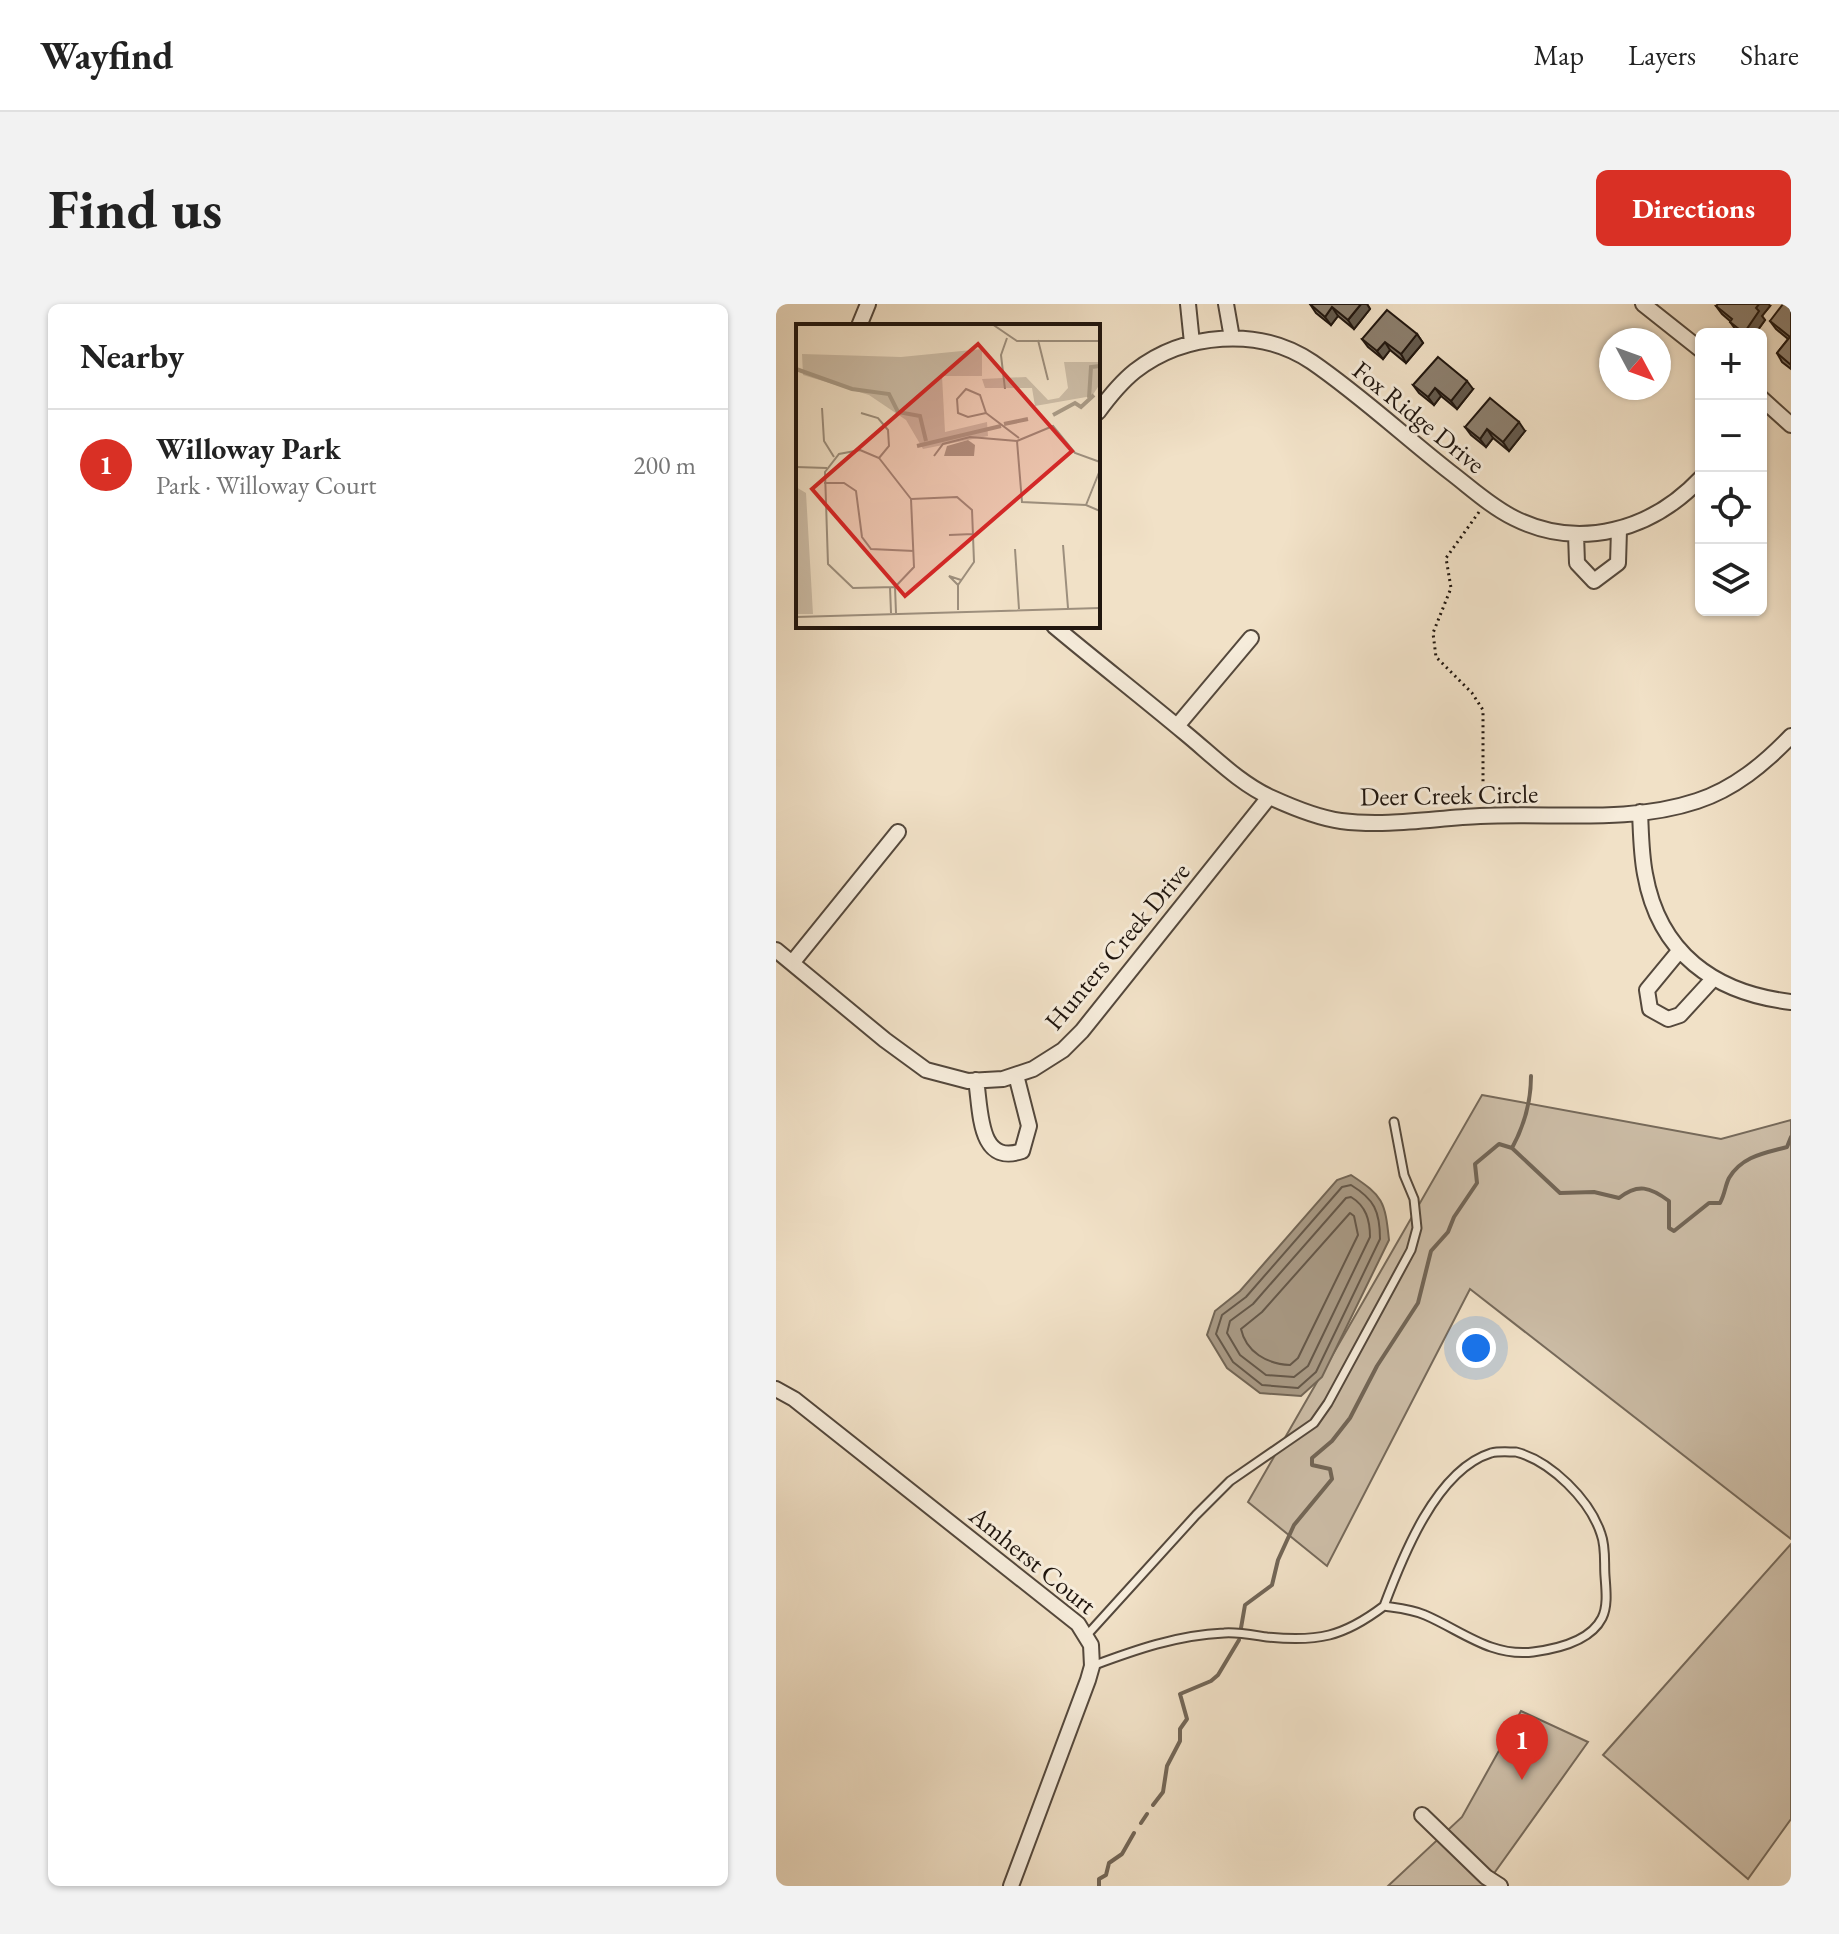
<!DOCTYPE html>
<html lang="en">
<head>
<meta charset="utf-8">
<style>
	body { margin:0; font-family:"EB Garamond",serif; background:#f2f2f2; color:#222 }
	.controls { position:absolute; right:24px; top:24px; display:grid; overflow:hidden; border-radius:12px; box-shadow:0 2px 6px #0004 }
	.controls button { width:72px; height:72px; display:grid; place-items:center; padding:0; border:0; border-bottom:2px solid #e0e0e0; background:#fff; color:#222; font:40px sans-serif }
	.compass { position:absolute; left:823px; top:24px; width:72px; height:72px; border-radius:50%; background:#fff; box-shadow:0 2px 6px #0004; rotate:131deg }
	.you { position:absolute; left:700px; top:1044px; width:28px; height:28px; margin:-20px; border:6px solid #fff; border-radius:50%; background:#1a73e8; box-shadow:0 0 0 12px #1a73e833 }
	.badge { display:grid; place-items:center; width:52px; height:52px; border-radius:50%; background:#d93025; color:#fff; font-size:26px; font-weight:700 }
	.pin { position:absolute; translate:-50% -66px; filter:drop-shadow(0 2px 4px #0008) }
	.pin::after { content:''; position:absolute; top:42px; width:28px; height:24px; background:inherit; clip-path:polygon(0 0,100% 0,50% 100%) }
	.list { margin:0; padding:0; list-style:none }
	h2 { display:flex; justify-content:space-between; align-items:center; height:104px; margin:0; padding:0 32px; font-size:34px }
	h2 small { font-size:26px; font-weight:400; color:#767676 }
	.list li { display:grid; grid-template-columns:52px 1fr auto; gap:24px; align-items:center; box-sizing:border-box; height:112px; padding:0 32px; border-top:2px solid #e0e0e0 }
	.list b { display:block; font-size:30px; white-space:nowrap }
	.list p { margin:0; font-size:26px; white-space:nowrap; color:#767676 }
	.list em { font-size:26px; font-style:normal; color:#767676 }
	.icon { flex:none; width:44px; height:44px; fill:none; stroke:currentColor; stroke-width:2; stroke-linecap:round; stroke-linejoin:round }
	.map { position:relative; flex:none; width:1015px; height:1582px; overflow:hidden; border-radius:12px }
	header { display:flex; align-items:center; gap:48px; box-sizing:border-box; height:112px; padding:0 40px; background:#fff; border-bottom:2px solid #e0e0e0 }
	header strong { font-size:38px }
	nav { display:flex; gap:44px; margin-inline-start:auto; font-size:28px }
	.intro { display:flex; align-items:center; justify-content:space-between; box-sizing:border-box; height:192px; padding:0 48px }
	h1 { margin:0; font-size:56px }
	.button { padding:20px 36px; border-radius:12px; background:#d93025; color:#fff; font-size:28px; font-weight:700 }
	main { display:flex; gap:48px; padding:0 48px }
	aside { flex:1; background:#fff; border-radius:12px; box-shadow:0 2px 6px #0004 }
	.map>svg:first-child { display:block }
	.green { fill:#cdbea8; stroke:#766a5b; stroke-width:2 }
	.water { fill:#aa9c88; stroke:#726657; stroke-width:2 }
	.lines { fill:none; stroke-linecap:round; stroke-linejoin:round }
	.shore { stroke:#64584b; stroke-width:2 }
	.stream { stroke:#726657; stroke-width:4 }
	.service-casing { stroke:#54483c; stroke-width:11 }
	.minor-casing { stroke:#54483c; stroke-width:18 }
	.path { stroke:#1f150e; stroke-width:3; stroke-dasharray:2 4; stroke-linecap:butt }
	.service { stroke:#f6ecdb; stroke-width:7 }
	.minor { stroke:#f6ecdb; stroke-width:14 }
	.wall { fill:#786d5f; stroke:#1f150e; stroke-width:2 }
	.shaded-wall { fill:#62594d; stroke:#1f150e; stroke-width:2 }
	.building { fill:#8c7f6e; stroke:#1f150e; stroke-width:2 }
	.labels { text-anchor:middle; stroke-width:6; stroke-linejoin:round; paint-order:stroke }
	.street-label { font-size:26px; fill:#1f150e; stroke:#f6ecdb }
	.inset-river { fill:none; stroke:#aa9c88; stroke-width:4 }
	.inset-road { fill:none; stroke:#9d8f7d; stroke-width:2 }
	.view { fill:#d62828; fill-opacity:0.15; stroke:#d62828; stroke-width:4 }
	.inset-edge { fill:none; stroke:#1f150e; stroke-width:4 }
</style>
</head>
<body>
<header>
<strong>Wayfind</strong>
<nav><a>Map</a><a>Layers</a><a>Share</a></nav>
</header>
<div class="intro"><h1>Find us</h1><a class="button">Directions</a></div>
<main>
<aside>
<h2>Nearby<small></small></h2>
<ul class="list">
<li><span class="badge">1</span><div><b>Willoway Park</b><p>Park · Willoway Court</p></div><em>200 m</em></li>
</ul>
</aside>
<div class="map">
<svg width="1015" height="1582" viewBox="0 0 1015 1582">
	<rect width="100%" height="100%" fill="#f1e1c7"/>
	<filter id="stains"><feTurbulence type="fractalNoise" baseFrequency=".0025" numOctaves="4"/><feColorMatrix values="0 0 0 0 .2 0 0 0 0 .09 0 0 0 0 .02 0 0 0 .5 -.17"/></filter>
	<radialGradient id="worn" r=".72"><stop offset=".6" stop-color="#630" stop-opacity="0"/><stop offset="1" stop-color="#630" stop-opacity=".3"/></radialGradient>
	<!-- green -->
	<path class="green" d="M 706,791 L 945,835 L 1015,816 L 1015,1235 L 694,985 L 551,1262 L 472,1198 Z
		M 1015,1240 L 1015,1515 L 972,1575 L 827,1451 Z
		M 745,1407 L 812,1438 L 714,1575 L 708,1582 L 612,1582 L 686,1513 Z"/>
	<!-- water -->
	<path class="water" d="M 575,871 C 607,892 609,897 613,936 L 546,1073 L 525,1092 L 484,1089 L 451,1064 L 431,1031 L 439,1007 L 464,987 L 561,876 Z"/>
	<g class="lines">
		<!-- shore -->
		<path class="shore" d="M 575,881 C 598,895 604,907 604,935 L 540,1068 L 522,1084 L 486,1081 L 457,1058 L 440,1030 L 446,1011 L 470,993 L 566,883 Z
			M 575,893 C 590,902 594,916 594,933 L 532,1062 L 518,1073 L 490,1071 L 464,1051 L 451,1029 L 454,1017 L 477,1000 L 570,894 Z
			M 574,909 L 578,912 L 582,931 L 522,1054 L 514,1061 C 491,1060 470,1048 465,1025 L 486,1008 Z"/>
		<!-- stream -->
		<path class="stream" d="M 736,844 C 748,822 755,798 755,772
			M 465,1324 L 469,1301 L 496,1281 L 502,1256 L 518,1221 L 556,1175 L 554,1165 L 536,1161 L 536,1154 L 556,1137 L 574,1114 L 601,1062 L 642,999 L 655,947 L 672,928 L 678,913 L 701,879 L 699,860 L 723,840 L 736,844 L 784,889 L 818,888 L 843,894 C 862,879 874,883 893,897 L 893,924 L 898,927 L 933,899 L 944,899 C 949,890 949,882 953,874 C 966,852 989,849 1011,843 L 1015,833
			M 377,1501 L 387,1488 L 391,1462 L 404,1437 L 404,1425 L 411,1415 L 404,1390 L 435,1377 L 442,1371 L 463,1336
			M 365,1519 L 371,1510
			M 323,1582 L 323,1575 L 330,1571 L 333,1559 L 346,1550 L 358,1529"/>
		<!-- service casing -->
		<g class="service-casing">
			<path id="service" d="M 740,1148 C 775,1157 814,1196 825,1230 C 830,1243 828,1259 829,1272 C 830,1286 832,1302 826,1314 C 814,1338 780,1345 757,1348 C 715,1353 686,1327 649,1311 C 636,1305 622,1304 608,1302 C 626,1254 660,1166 715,1149 C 723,1147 732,1148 740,1148 Z
				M 311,1331 L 420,1211 L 454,1177 L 538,1119 L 552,1099 L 635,946 L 641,924 L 638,895 L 628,871 L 618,818
				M 316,1362 C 359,1346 401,1331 448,1329 C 462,1328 477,1331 491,1333 C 542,1338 567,1333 608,1302"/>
		</g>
		<!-- minor casing -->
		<g class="minor-casing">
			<path id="minor" d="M 412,0 L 416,39
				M 450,0 L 456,34
				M 867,0 L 925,46
				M 83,22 L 92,0
				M 985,94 L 1015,121
				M 322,108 C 333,93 344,79 359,67 C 408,29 483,22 536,58 C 584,91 628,132 674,168 C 695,184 714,202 738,214 C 804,247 876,226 925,174
				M 800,230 L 801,259 L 818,277 L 842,259 L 843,226
				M 278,322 C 321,358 366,393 409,429 C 436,451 464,480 496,494 C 518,504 542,514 565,517 C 611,523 659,514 704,512 C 776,508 852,520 921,497 C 958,485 988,460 1015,432
				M 401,422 L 475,334
				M 864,508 C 865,528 865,549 869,570 C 883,649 938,689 1015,698
				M 0,646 L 109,736 L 150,766 L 192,777 L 227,775 L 257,765 L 287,746 L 306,727 L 493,493
				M 904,646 L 871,686 L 874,705 L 892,715 L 904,711 L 937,675
				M 16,659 L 122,528
				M 200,776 C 205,807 202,862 246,847 L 253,822 L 240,771
				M 0,1085 L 18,1095 L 302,1320 L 315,1341 L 316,1362 L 312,1376 L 235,1582
				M 646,1511 L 710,1573 L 724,1582"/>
		</g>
		<!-- path -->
		<path class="path" d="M 703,208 L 670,254 L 675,284 L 657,329 L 660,353 L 696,389 L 707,406 L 707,500"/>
		<!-- service -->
		<use href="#service" class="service"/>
		<!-- minor -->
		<use href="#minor" class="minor"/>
	</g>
	<!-- wall -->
	<path class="wall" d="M 534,0 L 591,0 L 594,5 L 578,25 L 562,12 L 555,21 L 540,9 Z
		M 940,2 L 994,2 L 986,12 L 989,16 L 979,30 L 964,30 L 960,26 L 954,18 L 954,17 L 946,10 Z
		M 1015,3 L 1015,65 L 1006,58 L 1001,49 L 1012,35 L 1000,25 L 994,17 Z
		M 641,30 L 647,39 L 630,59 L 614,46 L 607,55 L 592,43 L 586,35 Z
		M 637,81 L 697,85 L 681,105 L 665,92 L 658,101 L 643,89 Z
		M 689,123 L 749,127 L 733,147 L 717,134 L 710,143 L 695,131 Z"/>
	<!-- shaded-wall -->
	<path class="shaded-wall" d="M 585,0 L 591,0 L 594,5 L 578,25 L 572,16 Z
		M 983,0 L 993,0 L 994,2 L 986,12 L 989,16 L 979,30 L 968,30 L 980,4 Z
		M 556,3 L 562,12 L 555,21 L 549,13 Z
		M 641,30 L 647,39 L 630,59 L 625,50 Z
		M 609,38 L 614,46 L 607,55 L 601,47 Z
		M 691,77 L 697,85 L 681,105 L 675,97 Z
		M 659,84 L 665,92 L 658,101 L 652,93 Z
		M 743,118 L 749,127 L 733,147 L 727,138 Z
		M 711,125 L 717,134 L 710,143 L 704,135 Z"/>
	<!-- building -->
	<path class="building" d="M 534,0 L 585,0 L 572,16 L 556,3 L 549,13 Z
		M 942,0 L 983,0 L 980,4 L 983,7 L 968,29 L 954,18 L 956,15 L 940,2 Z
		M 1007,0 L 1011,0 L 1015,3 L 1015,61 L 1001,49 L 1014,33 L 994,17 Z
		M 611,6 L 641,30 L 625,50 L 609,38 L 601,47 L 586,35 Z
		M 662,53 L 691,77 L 675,97 L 659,84 L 652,93 L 637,81 Z
		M 714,94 L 743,118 L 727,138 L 711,125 L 704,135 L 689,123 Z"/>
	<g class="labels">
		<!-- street labels -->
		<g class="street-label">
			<text transform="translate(643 113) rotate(39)" y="9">Fox Ridge Drive</text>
			<text transform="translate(673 491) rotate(-1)" y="9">Deer Creek Circle</text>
			<text transform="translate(341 642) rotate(-50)" y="9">Hunters Creek Drive</text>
			<text transform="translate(257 1256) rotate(39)" y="9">Amherst Court</text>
		</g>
	</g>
	<!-- overview -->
	<g transform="translate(20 20)">
		<rect width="304" height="304" fill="#f1e1c7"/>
		<path d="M 186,25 L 186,52 L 146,52 L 149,108 L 191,98 L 192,112 L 127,125 L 110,96 L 73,71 L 7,51 L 6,30 L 105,33 ZM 268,38 L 304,38 L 304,60 L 296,72 L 239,82 L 236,64 L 189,64 L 186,55 L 230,53 L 252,76 L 263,74 L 272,64 ZM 0,163 L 10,169 L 17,290 L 0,290 Z" fill="#cdbea8"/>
		<path d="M 172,116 L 179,121 L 178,132 L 148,132 L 151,122 Z" fill="#aa9c88"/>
		<path class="inset-river" d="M 0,45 L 56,65 L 93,70 L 102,88 L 124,92 L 130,117M 293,74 L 295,43 L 304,42M 257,91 L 279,79 L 285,83 L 298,71M 208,100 L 232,95M 121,122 L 205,102"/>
		<path class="inset-road" d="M 196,0 L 221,17 L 304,17M 242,16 L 252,56M 170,65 L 184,71 L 190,89 L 172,93 L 162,89 L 161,75 ZM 209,65 L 205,31 L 211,14M 26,84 L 28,117 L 38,133M 65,89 L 82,94 L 92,106 L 93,122 L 83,134M 190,89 L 223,114M 64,126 L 83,134 L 115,175 L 118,243 L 99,263 L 57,264 L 32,240 L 29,148 L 43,130 ZM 138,132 L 147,120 L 174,113 L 221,117M 304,138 L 279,129 L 257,102 L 221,117 L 226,178 L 290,181 L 304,187M 0,143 L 31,144M 28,159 L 48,159 L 60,167 L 66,213 L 75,225 L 118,227M 115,175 L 161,173 L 176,186 L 178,238 L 162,261 L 162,286M 290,181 L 304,146M 153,211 L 177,210M 267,221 L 272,284M 219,225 L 223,285M 162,261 L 153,252 L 165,256M 94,263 L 95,289M 99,263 L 100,289M 0,293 L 304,284"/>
		<path class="view" d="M 182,20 L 276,127 L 109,272 L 16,165 Z"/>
		<rect width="304" height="304" class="inset-edge"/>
	</g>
	<rect width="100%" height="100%" filter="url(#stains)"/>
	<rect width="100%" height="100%" fill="url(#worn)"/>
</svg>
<div class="controls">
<button>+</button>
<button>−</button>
<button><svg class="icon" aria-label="locate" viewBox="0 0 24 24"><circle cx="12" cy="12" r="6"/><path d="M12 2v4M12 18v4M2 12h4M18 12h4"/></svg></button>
<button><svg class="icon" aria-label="layers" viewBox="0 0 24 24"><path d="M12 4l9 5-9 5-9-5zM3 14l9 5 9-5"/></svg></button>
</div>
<svg class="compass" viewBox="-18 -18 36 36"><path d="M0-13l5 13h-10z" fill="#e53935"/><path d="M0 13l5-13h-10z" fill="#767676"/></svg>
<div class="you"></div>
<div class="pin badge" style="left:746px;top:1476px">1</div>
</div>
</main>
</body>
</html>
